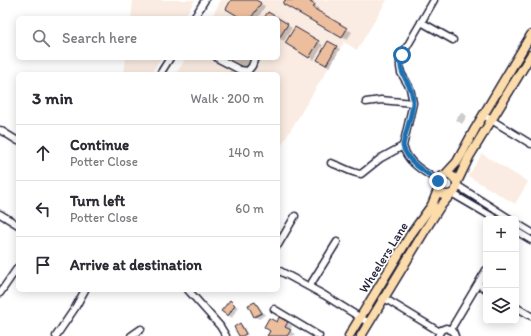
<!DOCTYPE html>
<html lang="en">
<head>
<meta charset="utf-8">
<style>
	body { margin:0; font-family:Itim,sans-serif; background:#f2f2f3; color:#2b2b33 }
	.controls { position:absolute; right:12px; bottom:12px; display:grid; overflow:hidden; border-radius:6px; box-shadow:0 2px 10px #0003 }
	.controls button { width:36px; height:36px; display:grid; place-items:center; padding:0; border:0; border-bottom:1px solid #e1e1e2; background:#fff; color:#2b2b33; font:20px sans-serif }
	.stop { position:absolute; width:12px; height:12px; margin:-9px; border:3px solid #1f6fb2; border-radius:50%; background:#fff }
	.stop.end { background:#1f6fb2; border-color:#fff; box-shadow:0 1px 4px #0008 }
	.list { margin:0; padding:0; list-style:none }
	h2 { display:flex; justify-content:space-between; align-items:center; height:52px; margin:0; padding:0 16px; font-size:17px }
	h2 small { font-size:13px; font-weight:400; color:#7c7c81 }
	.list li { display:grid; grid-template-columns:26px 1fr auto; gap:12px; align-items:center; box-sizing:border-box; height:56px; padding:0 16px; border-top:1px solid #e1e1e2 }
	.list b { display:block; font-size:15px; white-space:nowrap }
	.list p { margin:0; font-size:13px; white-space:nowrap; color:#7c7c81 }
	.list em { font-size:13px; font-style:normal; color:#7c7c81 }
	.icon { flex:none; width:22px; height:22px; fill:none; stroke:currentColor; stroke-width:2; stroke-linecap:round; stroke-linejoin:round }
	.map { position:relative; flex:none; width:531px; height:336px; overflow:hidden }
	.search { position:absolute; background:#fff; box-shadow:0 2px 10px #0003; left:16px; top:16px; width:264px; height:44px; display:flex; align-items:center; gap:10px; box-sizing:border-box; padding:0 14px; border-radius:6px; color:#7c7c81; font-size:15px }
	.panel { position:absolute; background:#fff; box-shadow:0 2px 10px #0003; left:16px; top:72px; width:264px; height:220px; border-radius:6px }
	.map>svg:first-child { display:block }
	.built { fill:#faece2 }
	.shadow { fill:#0003 }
	.building { fill:#edbe9d; stroke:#22223b }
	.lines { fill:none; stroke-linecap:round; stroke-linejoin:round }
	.minor-casing { stroke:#22223b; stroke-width:9 }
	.major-casing { stroke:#22223b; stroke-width:11 }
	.minor { stroke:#fff; stroke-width:6 }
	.major { stroke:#fddcac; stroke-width:8 }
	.route { stroke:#1f6fb2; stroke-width:5 }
	.labels { text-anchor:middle; stroke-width:3.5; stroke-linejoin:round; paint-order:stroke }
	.street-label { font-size:13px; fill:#22223b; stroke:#fff }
</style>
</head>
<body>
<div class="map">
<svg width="531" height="336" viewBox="0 0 531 336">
	<rect width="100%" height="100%" fill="#fff"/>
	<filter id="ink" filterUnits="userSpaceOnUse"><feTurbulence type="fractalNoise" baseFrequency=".025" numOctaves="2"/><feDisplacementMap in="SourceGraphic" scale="8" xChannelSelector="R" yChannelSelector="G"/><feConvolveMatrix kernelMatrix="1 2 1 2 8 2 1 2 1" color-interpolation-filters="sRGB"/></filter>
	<g filter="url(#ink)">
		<!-- built -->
		<path class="built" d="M 133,0 L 195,0 L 184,18 L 131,18 Z
			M 221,0 L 387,0 L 357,50 L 344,42 L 278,151 L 278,74 L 176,74 L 186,58 L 278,58 L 278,18 L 211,18 Z
			M 126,58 L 161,58 L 151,74 L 124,74 Z
			M 482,154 L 528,182 L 515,204 L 468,176 Z"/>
		<!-- shadow -->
		<path class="shadow" d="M 232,0 L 254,0 L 265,6 L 258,18 L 243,18 Z
			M 287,0 L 315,0 L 313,2 L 316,4 L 315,6 L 319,9 L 317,12 L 352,32 L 347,40 L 285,3 Z
			M 278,19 L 292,28 L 284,41 L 278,38 Z
			M 295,28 L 323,45 L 314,60 L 286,43 Z
			M 329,43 L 340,49 L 330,67 L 318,60 Z
			M 228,58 L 253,58 L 247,68 Z
			M 230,71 L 236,74 L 231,74 L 229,73 Z
			M 461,112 L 467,116 L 462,124 L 456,120 Z
			M 255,303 L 258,305 L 265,315 L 259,319 L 255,317 L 250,305 Z
			M 234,304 L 238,307 L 232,318 L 223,311 Z
			M 280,319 L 292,326 L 290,331 L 295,334 L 294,336 L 268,336 Z
			M 240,324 L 243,326 L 248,335 L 240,336 Z"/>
		<!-- building -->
		<path class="building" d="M 231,0 L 256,0 L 261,3 L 251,18 L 241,18 L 226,9 Z
			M 285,0 L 311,0 L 310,2 L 315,5 L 313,8 L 347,28 L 342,38 L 283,4 Z
			M 268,12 L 288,24 L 278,40 L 278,18 L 264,18 Z
			M 295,27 L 319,41 L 309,58 L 285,43 Z
			M 328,41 L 337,46 L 326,65 L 317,60 Z
			M 230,300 L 235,305 L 228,316 L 221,311 Z
			M 255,302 L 262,313 L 254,317 L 248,305 Z
			M 279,317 L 288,322 L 285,327 L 291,330 L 287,336 L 267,336 L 270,331 L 264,327 L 269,318 L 277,322 Z
			M 240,323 L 246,334 L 242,336 L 239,336 L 234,327 Z"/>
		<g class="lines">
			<!-- minor casing -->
			<g class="minor-casing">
				<path id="minor" d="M 434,0 L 405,50 L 400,61 L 400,67 L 401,73 L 410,88 L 413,103 L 403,146 C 408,164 424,171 438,181
					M 194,18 L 205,0
					M 421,22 L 453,40
					M 217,58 L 240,70 L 248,71 L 252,66 L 255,58
					M 160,74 L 170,58
					M 366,102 L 381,100 L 413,103
					M 483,115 L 531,144
					M 0,130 L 18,141
					M 331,163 C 341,166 351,173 361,174 L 381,158 L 403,146
					M 458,186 L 510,219
					M 453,194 L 496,219
					M 0,214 L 18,225
					M 516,223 L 531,232
					M 516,231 L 531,240
					M 278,245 L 295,216
					M 278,270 L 324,295 L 369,323
					M 478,284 L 486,289
					M 309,287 L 337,242
					M 188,290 L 220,326 L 226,336
					M 0,293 L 18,267
					M 384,298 L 440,332
					M 516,307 L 531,316
					M 274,309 L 319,336
					M 451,329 L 486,270
					M 56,336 L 75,308 L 85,290
					M 131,336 L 141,329
					M 438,336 L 441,330 L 446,328 L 453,331 L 455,336"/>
			</g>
			<!-- major casing -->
			<g class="major-casing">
				<path id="major" d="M437 185a10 10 0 1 1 20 0a10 10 0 1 1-20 0Z
					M 445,175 L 457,162 L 475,129 L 531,35
					M 457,182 L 469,157 L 531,55
					M 349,336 L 411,234 L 432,205 L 438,190
					M 361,336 L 427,227 L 439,208 L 450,195"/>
			</g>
			<!-- minor -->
			<use href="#minor" class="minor"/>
			<!-- major -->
			<use href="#major" class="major"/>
		</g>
	</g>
	<g class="lines" filter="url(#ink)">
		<!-- route -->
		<path class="route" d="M 402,55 C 396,77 414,82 413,103 C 412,117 405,132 403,146 C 408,163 424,171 438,181"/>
	</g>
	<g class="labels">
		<!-- street labels -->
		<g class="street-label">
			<text transform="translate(383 257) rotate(-58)" y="5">Wheelers Lane</text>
		</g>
	</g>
</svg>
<div class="controls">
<button>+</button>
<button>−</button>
<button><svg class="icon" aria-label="layers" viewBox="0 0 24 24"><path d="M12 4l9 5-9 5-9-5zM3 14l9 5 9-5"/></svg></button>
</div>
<div class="stop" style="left:402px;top:55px"></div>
<div class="stop end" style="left:438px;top:181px"></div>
<div class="search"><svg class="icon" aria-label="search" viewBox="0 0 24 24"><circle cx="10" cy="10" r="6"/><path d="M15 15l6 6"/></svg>Search here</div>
<section class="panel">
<h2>3 min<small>Walk · 200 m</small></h2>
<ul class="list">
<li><svg class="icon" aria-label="ahead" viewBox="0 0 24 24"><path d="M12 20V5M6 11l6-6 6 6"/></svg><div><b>Continue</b><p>Potter Close</p></div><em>140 m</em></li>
<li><svg class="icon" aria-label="left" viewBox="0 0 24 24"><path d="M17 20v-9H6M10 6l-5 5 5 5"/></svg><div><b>Turn left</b><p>Potter Close</p></div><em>60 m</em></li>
<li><svg class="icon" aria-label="arrive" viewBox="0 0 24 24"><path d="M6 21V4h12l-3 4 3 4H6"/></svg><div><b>Arrive at destination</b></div></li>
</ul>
</section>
</div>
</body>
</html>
